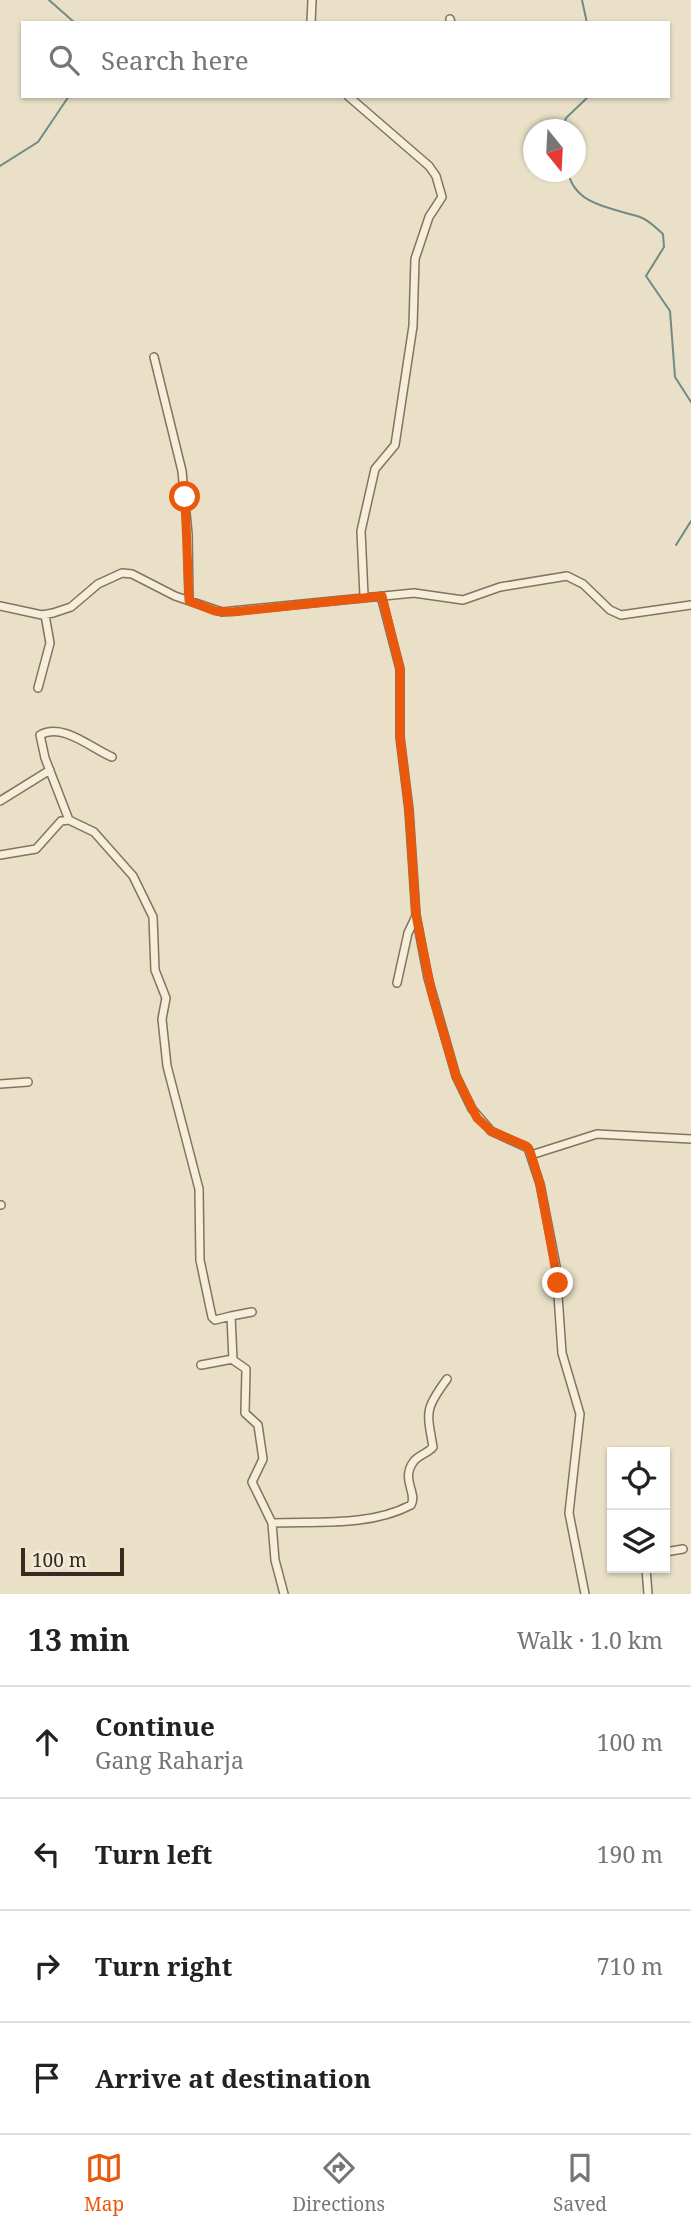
<!DOCTYPE html>
<html lang="en">
<head>
<meta charset="utf-8">
<style>
	body { margin:0; font-family:"Noto Serif",serif; background:#f2f2f2; color:#222 }
	.controls { position:absolute; right:21px; bottom:21px; display:grid; overflow:hidden; border-radius:0px; box-shadow:0 2px 5px #0004 }
	.controls button { width:63px; height:63px; display:grid; place-items:center; padding:0; border:0; border-bottom:2px solid #e0e0e0; background:#fff; color:#222; font:35px sans-serif }
	.compass { position:absolute; left:523px; top:119px; width:63px; height:63px; border-radius:50%; background:#fff; box-shadow:0 2px 5px #0004; rotate:162deg }
	.scale { position:absolute; left:21px; bottom:18px; width:103px; box-sizing:border-box; padding-left:7px; border:4px solid #352b21; border-top:0; font-size:19px; line-height:24px; white-space:nowrap; color:#352b21; -webkit-text-stroke:5px #f1ead6; paint-order:stroke }
	.stop { position:absolute; width:21px; height:21px; margin:-16px; border:5px solid #ea580c; border-radius:50%; background:#fff }
	.stop.end { background:#ea580c; border-color:#fff; box-shadow:0 2px 7px #0008 }
	.list { margin:0; padding:0; list-style:none }
	h2 { display:flex; justify-content:space-between; align-items:center; height:91px; margin:0; padding:0 28px; font-size:30px }
	h2 small { font-size:23px; font-weight:400; color:#767676 }
	.list li { display:grid; grid-template-columns:46px 1fr auto; gap:21px; align-items:center; box-sizing:border-box; height:112px; padding:0 28px; border-top:2px solid #e0e0e0 }
	.list b { display:block; font-size:26px; white-space:nowrap }
	.list p { margin:0; font-size:23px; white-space:nowrap; color:#767676 }
	.list em { font-size:23px; font-style:normal; color:#767676 }
	.icon { flex:none; width:38px; height:38px; fill:none; stroke:currentColor; stroke-width:2; stroke-linecap:round; stroke-linejoin:round }
	.map { position:relative; flex:none; width:691px; height:1594px; overflow:hidden }
	.search { position:absolute; background:#fff; box-shadow:0 2px 5px #0004; left:21px; right:21px; top:21px; height:77px; display:flex; align-items:center; gap:18px; box-sizing:border-box; padding:0 24px; border-radius:0px; color:#767676; font-size:26px }
	.sheet { height:539px; background:#fff }
	nav { display:flex; justify-content:space-around; align-items:center; box-sizing:border-box; height:98px; border-top:2px solid #e0e0e0; background:#fff; font-size:19px; color:#767676 }
	nav a { display:grid; justify-items:center; gap:4px }
	nav .on { color:#ea580c }
	.map>svg:first-child { display:block }
	.lines { fill:none; stroke-linecap:round; stroke-linejoin:round }
	.stream { stroke:#708b85; stroke-width:2 }
	.street-casing { stroke:#83735f; stroke-width:10 }
	.street { stroke:#f5eeda; stroke-width:7 }
	.route { stroke:#ea580c; stroke-width:9 }
</style>
</head>
<body>
<div class="map">
<svg width="691" height="1594" viewBox="0 0 691 1594">
	<rect width="100%" height="100%" fill="#e9e0c7"/>
	<g class="lines">
		<!-- stream -->
		<path class="stream" d="M 49,0 L 75,23
			M 582,0 L 587,23
			M 562,130 L 566,118 L 589,96
			M 0,166 L 38,142 L 69,96
			M 568,172 C 575,206 613,208 640,217 C 649,220 656,228 663,234 L 664,247 L 646,276 L 670,311 L 675,377 L 691,402
			M 676,545 L 691,521"/>
		<!-- street casing -->
		<g class="street-casing">
			<path id="street" d="M 450,19 L 451,23
				M 311,23 L 312,0
				M 348,96 L 429,166 L 436,176 L 442,197 L 429,217 L 415,259 L 413,326 L 395,445 L 375,469 L 361,531 L 364,596
				M 154,357 L 182,471 L 188,534 L 189,601
				M 381,596 L 400,669 L 400,737 L 409,810 L 416,915 L 428,978 L 456,1076 L 472,1109 L 491,1131 L 528,1148 L 540,1184 L 556,1266 L 562,1353 L 580,1414 L 569,1513 L 585,1594
				M 0,606 L 42,615 L 53,613 L 71,607 L 98,584 L 122,573 L 132,574 L 175,596 L 222,612 L 414,593 L 463,600 L 500,587 L 567,576 L 583,584 L 610,610 L 621,615 L 691,605
				M 38,688 L 50,643 L 45,615
				M 0,801 L 50,770
				M 69,820 L 45,758 L 40,735 C 63,722 92,749 112,757
				M 0,855 L 36,849 L 61,821 L 69,820 L 94,832 L 133,876 L 153,917 L 155,970 L 166,998 L 162,1019 L 167,1066 L 199,1189 L 200,1260 L 212,1317 L 215,1320 L 231,1316 L 233,1360 L 246,1369 L 245,1413 L 258,1425 L 263,1459 L 252,1482 L 272,1523 L 275,1560 L 284,1594
				M 397,983 L 408,933 L 416,916
				M 0,1084 L 28,1082
				M 531,1155 L 597,1134 L 691,1139
				M 0,1205 L 1,1205
				M 231,1316 L 252,1312
				M 201,1365 L 233,1359
				M 272,1523 C 317,1521 369,1527 411,1505 C 418,1493 400,1479 414,1461 C 419,1455 428,1453 433,1447 C 427,1412 424,1410 447,1379
				M 665,1552 L 683,1549
				M 646,1568 L 648,1594"/>
		</g>
		<!-- street -->
		<use href="#street" class="street"/>
	</g>
	<g class="lines">
		<!-- route -->
		<path class="route" d="M 185,497 L 189,601 L 215,611 L 232,612 L 382,596 L 400,669 L 400,737 L 409,810 L 416,915 L 432,994 L 456,1076 L 477,1118 L 491,1131 L 526,1146 L 530,1151 L 540,1184 L 558,1283"/>
	</g>
</svg>
<div class="controls">
<button><svg class="icon" aria-label="locate" viewBox="0 0 24 24"><circle cx="12" cy="12" r="6"/><path d="M12 2v4M12 18v4M2 12h4M18 12h4"/></svg></button>
<button><svg class="icon" aria-label="layers" viewBox="0 0 24 24"><path d="M12 4l9 5-9 5-9-5zM3 14l9 5 9-5"/></svg></button>
</div>
<svg class="compass" viewBox="-18 -18 36 36"><path d="M0-13l5 13h-10z" fill="#e53935"/><path d="M0 13l5-13h-10z" fill="#767676"/></svg>
<div class="scale">100 m</div>
<div class="stop" style="left:185px;top:497px"></div>
<div class="stop end" style="left:558px;top:1283px"></div>
<div class="search"><svg class="icon" aria-label="search" viewBox="0 0 24 24"><circle cx="10" cy="10" r="6"/><path d="M15 15l6 6"/></svg>Search here</div>
</div>
<section class="sheet">
<h2>13 min<small>Walk · 1.0 km</small></h2>
<ul class="list">
<li><svg class="icon" aria-label="ahead" viewBox="0 0 24 24"><path d="M12 20V5M6 11l6-6 6 6"/></svg><div><b>Continue</b><p>Gang Raharja</p></div><em>100 m</em></li>
<li><svg class="icon" aria-label="left" viewBox="0 0 24 24"><path d="M17 20v-9H6M10 6l-5 5 5 5"/></svg><div><b>Turn left</b></div><em>190 m</em></li>
<li><svg class="icon" aria-label="right" viewBox="0 0 24 24"><path d="M7 20v-9h11M14 6l5 5-5 5"/></svg><div><b>Turn right</b></div><em>710 m</em></li>
<li><svg class="icon" aria-label="arrive" viewBox="0 0 24 24"><path d="M6 21V4h12l-3 4 3 4H6"/></svg><div><b>Arrive at destination</b></div></li>
</ul>
</section>
<nav>
<a class="on"><svg class="icon" aria-label="map" viewBox="0 0 24 24"><path d="M3 6l6-2 6 2 6-2v14l-6 2-6-2-6 2zM9 4v14M15 6v14"/></svg>Map</a>
<a><svg class="icon" aria-label="directions" viewBox="0 0 24 24"><path d="M12 3l9 9-9 9-9-9zM9 14v-3h6M13 9l2 2-2 2"/></svg>Directions</a>
<a><svg class="icon" aria-label="saved" viewBox="0 0 24 24"><path d="M7 4h10v16l-5-4-5 4z"/></svg>Saved</a>
</nav>
</body>
</html>
